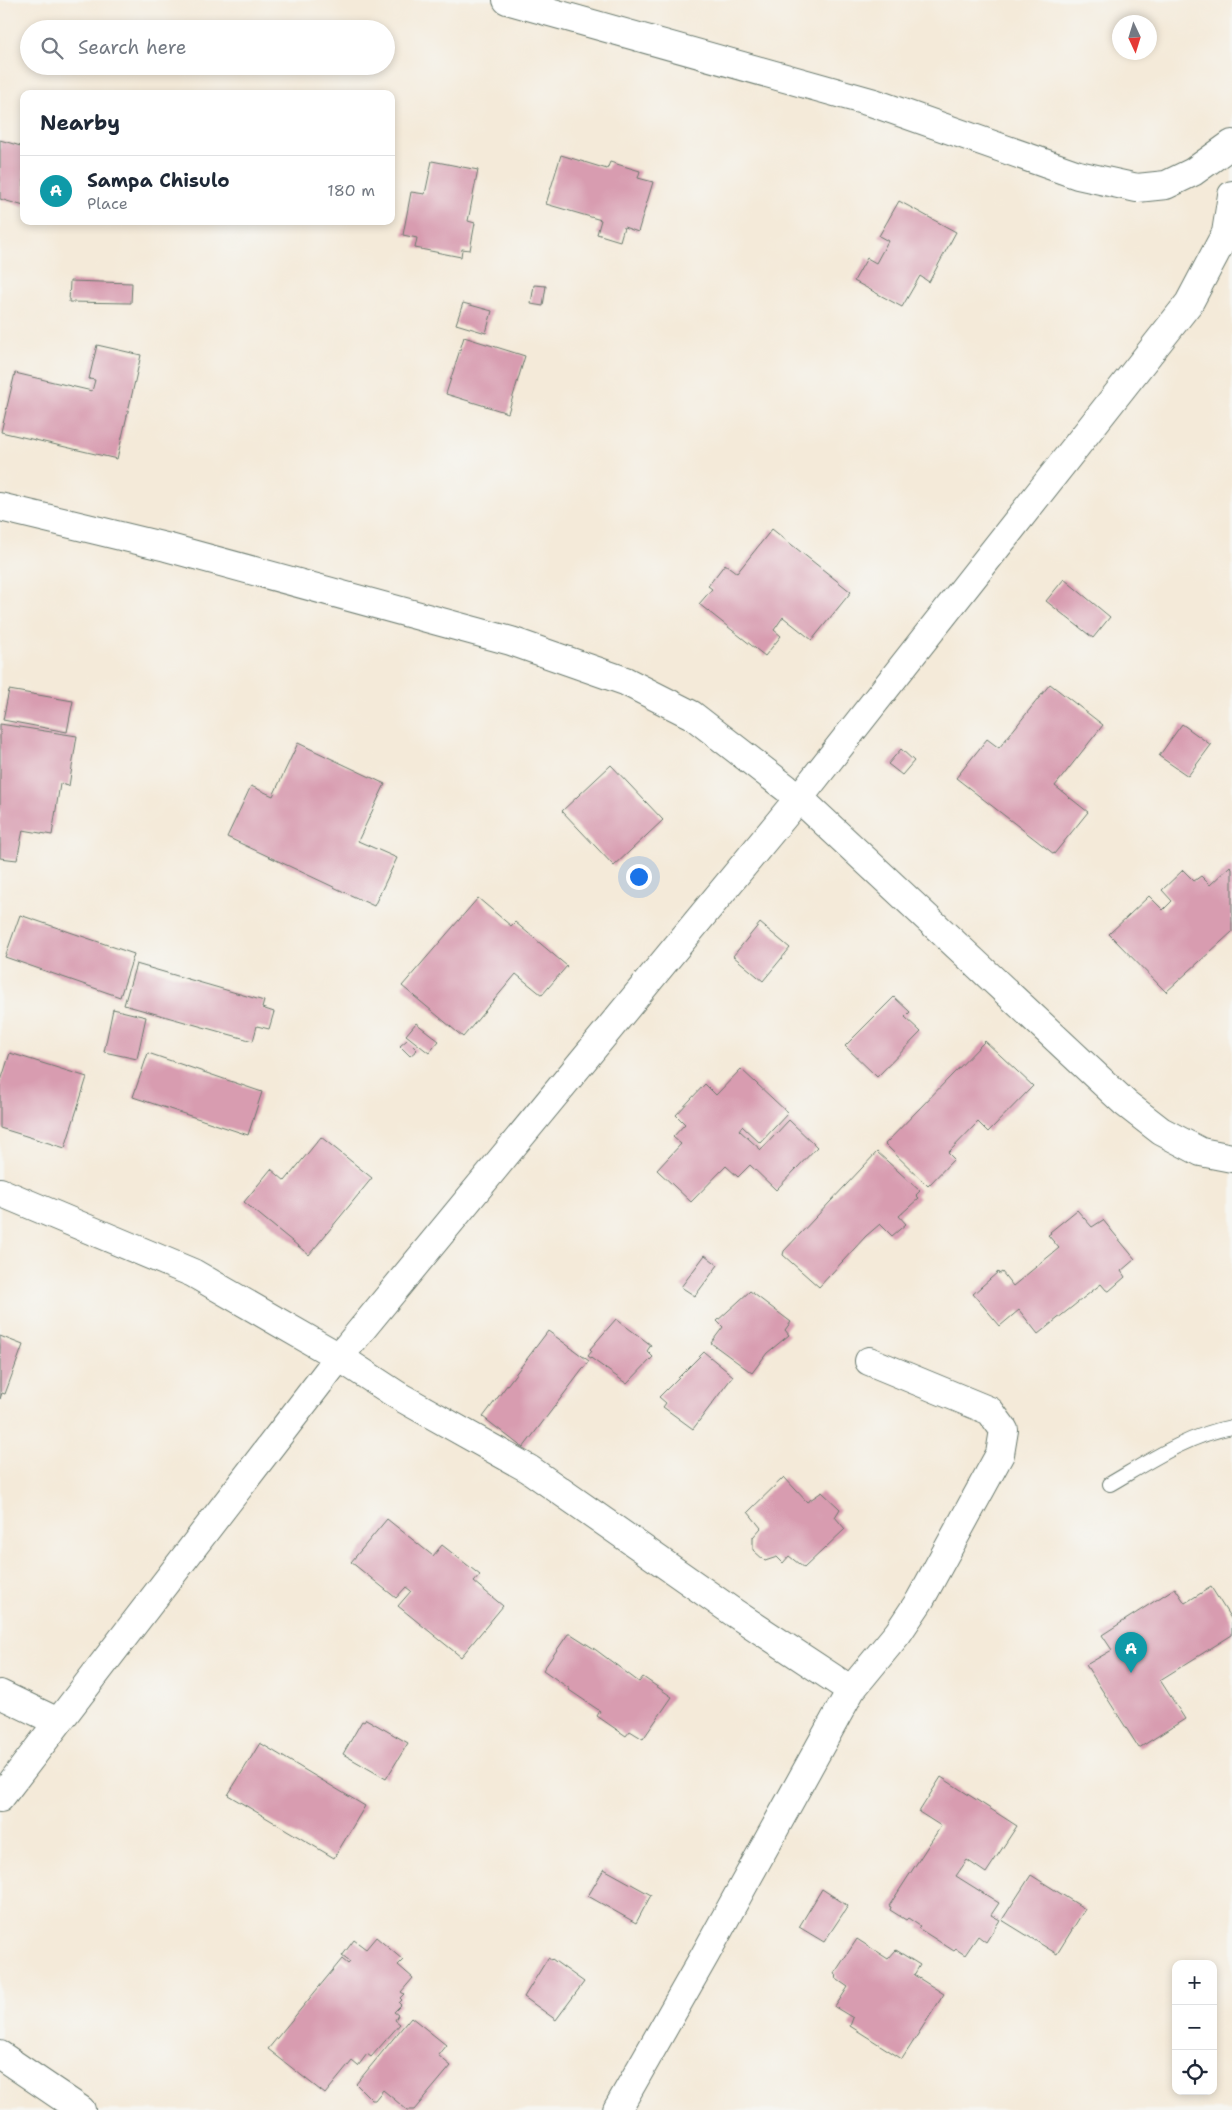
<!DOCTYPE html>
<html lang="en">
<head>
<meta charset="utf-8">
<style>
	body { margin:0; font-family:"Shantell Sans",sans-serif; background:#f6f6f7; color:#1f2937 }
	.controls { position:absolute; right:15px; bottom:15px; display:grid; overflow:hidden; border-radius:10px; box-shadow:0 2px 8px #0003 }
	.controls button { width:45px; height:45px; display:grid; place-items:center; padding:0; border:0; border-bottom:1px solid #e0e1e3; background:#fff; color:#1f2937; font:25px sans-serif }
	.compass { position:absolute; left:1112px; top:15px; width:45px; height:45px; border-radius:50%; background:#fff; box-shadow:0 2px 8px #0003; rotate:176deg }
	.you { position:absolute; left:638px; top:876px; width:18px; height:18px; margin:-12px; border:4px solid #fff; border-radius:50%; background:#1a73e8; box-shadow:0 0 0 8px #1a73e833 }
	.badge { display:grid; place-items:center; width:32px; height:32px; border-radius:50%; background:#7c3aed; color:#fff; font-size:16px; font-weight:700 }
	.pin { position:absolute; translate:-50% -41px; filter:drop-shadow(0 1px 2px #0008) }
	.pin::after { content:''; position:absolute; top:26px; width:18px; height:15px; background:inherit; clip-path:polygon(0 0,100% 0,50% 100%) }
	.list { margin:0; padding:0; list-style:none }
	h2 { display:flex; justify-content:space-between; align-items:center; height:65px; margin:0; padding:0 20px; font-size:21px }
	h2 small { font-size:16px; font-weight:400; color:#747a83 }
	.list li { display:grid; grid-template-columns:32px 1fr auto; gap:15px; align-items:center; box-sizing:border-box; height:70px; padding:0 20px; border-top:1px solid #e0e1e3 }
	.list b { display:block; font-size:19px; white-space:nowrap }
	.list p { margin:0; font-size:16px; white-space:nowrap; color:#747a83 }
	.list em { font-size:16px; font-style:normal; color:#747a83 }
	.icon { flex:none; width:28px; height:28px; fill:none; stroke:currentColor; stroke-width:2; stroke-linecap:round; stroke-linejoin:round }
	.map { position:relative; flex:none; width:1232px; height:2110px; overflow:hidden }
	.search { position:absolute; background:#fff; box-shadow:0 2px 8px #0003; left:20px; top:20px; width:375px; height:55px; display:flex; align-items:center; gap:12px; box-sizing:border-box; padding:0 18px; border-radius:28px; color:#747a83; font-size:19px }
	.panel { position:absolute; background:#fff; box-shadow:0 2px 8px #0003; left:20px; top:90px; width:375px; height:135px; border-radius:10px }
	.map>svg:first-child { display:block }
	.building { fill:#d89cb0 }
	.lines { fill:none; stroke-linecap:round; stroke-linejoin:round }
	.lane-casing { stroke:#6a7a6e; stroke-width:16 }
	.street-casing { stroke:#6a7a6e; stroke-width:30 }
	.lane { stroke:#fff; stroke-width:14 }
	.street { stroke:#fff; stroke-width:28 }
</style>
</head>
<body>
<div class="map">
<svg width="1232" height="2110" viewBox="0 0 1232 2110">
	<rect width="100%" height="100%" fill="#f6f6f2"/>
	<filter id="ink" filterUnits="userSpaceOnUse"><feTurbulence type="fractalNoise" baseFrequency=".02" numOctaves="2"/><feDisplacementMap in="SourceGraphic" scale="10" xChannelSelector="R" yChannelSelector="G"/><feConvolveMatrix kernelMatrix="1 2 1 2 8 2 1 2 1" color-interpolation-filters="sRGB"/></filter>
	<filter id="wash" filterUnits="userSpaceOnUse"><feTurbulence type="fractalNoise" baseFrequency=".0096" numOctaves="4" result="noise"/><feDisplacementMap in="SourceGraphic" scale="20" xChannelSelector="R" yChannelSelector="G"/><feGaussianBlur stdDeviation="1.12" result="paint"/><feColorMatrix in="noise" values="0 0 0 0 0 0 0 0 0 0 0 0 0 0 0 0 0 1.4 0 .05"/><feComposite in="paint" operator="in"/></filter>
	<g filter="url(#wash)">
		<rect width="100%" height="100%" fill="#f4ead9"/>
		<g id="blocks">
			<!-- building -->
			<path class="building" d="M 0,140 L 24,147 L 24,206 L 0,199 Z
				M 561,155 L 607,169 L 610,162 L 640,171 L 638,178 L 653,182 L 638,232 L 624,227 L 620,241 L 597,234 L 601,220 L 546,204 Z
				M 432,161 L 478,170 L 468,221 L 475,223 L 470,250 L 462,249 L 461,257 L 415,248 L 417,238 L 403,235 L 411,192 L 425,194 Z
				M 899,201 L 956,232 L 929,282 L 920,276 L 902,307 L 854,281 L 867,258 L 876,263 L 888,241 L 879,236 Z
				M 70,281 L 132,283 L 131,303 L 69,302 Z
				M 534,285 L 546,286 L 543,306 L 531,304 Z
				M 463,303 L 492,311 L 486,333 L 456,324 Z
				M 464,337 L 525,356 L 508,413 L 446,394 Z
				M 97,345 L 141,355 L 117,459 L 1,432 L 15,373 L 92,391 L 95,380 L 89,379 Z
				M 772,529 L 851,592 L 812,640 L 783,617 L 774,630 L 781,636 L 765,656 L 699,604 L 712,589 L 708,586 L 725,564 L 737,573 Z
				M 1064,579 L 1110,617 L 1093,638 L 1046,601 Z
				M 1050,684 L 1103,725 L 1055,786 L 1088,812 L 1054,854 L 956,778 L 987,739 L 999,748 Z
				M 9,690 L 73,701 L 67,732 L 3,720 Z
				M 0,724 L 77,736 L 69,786 L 60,784 L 52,835 L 23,830 L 17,860 L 0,858 Z
				M 1182,724 L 1211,745 L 1188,776 L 1159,756 Z
				M 298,743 L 385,784 L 358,841 L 397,858 L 374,906 L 227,837 L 251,786 L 273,796 Z
				M 901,749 L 914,761 L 902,775 L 888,764 Z
				M 611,765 L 663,820 L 614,866 L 562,811 Z
				M 1230,866 L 1232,868 L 1232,932 L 1166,992 L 1109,934 L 1149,896 L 1163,910 L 1172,901 L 1162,890 L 1183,870 L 1194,881 L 1201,876 L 1210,885 Z
				M 478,898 L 511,926 L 515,922 L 567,966 L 542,995 L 516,974 L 463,1037 L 402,986 Z
				M 20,915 L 134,954 L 120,997 L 5,957 Z
				M 760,923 L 790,948 L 763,981 L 733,956 Z
				M 136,964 L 264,1001 L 262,1008 L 274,1012 L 269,1029 L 257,1026 L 253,1041 L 124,1005 Z
				M 894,997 L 910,1012 L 905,1017 L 921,1032 L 877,1077 L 845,1046 Z
				M 113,1009 L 146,1017 L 137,1059 L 104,1052 Z
				M 416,1023 L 439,1041 L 429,1053 L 406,1035 Z
				M 407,1040 L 417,1050 L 410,1056 L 400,1046 Z
				M 985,1041 L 1033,1086 L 988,1132 L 978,1122 L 948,1153 L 954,1159 L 928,1186 L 885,1144 Z
				M 10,1053 L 87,1077 L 65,1148 L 0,1128 L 0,1084 Z
				M 148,1053 L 262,1092 L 248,1135 L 133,1097 Z
				M 741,1069 L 788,1113 L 760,1143 L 742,1126 L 739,1130 L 761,1150 L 789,1120 L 817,1147 L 776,1190 L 750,1165 L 738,1177 L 726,1166 L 691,1202 L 657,1170 L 681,1144 L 673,1137 L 685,1124 L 676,1115 L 705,1084 L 716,1095 Z
				M 321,1137 L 372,1178 L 309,1255 L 244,1202 L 271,1169 L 285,1181 Z
				M 877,1152 L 920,1191 L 916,1195 L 919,1198 L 899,1216 L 906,1224 L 892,1236 L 880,1224 L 866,1236 L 819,1287 L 783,1255 L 784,1251 Z
				M 1077,1210 L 1092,1227 L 1103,1220 L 1135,1259 L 1121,1271 L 1125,1277 L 1109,1291 L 1106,1290 L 1101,1284 L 1038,1334 L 1019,1310 L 1000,1326 L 973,1294 L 998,1272 L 999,1274 L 1002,1272 L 1013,1286 L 1059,1248 L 1048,1235 L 1051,1233 L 1050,1232 Z
				M 705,1255 L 718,1265 L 695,1296 L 681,1287 Z
				M 750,1291 L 791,1322 L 785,1330 L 789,1335 L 767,1353 L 752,1373 L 711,1343 L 723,1327 L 717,1321 Z
				M 616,1319 L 651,1345 L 647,1351 L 653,1357 L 627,1384 L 588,1356 L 592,1351 L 590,1349 Z
				M 548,1331 L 589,1361 L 523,1448 L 483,1417 Z
				M 0,1336 L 23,1345 L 5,1394 L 2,1393 L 0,1399 Z
				M 704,1352 L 733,1376 L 693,1429 L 663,1407 L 666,1403 L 659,1397 Z
				M 784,1477 L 807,1502 L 822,1492 L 840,1509 L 835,1517 L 845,1529 L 804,1568 L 789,1556 L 783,1563 L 777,1557 L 765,1561 L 753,1550 L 753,1537 L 761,1528 L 748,1512 Z
				M 387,1519 L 433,1556 L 442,1545 L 480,1575 L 474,1582 L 503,1606 L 461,1657 L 398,1606 L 411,1591 L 406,1587 L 396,1598 L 351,1562 Z
				M 1211,1587 L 1232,1620 L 1232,1635 L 1160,1680 L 1185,1719 L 1139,1748 L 1086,1665 L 1112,1650 L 1102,1635 L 1175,1588 L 1185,1603 Z
				M 568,1634 L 571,1634 L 596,1650 L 639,1682 L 643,1677 L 672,1697 L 643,1739 L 630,1731 L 626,1736 L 597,1716 L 600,1711 L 569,1690 L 570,1689 L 543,1670 Z
				M 366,1719 L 408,1743 L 386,1779 L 343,1754 L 362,1721 L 364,1722 Z
				M 260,1743 L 365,1806 L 334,1858 L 228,1795 Z
				M 941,1777 L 1017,1826 L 986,1873 L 967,1860 L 956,1876 L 999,1903 L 991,1915 L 1000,1920 L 986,1942 L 978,1936 L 965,1955 L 956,1949 L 954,1951 L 918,1928 L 920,1926 L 908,1918 L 906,1920 L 890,1910 L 891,1907 L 889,1906 L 941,1826 L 919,1812 Z
				M 604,1869 L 651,1895 L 636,1923 L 588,1896 Z
				M 1031,1875 L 1085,1909 L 1057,1954 L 1002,1920 Z
				M 822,1889 L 848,1906 L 824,1942 L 799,1927 Z
				M 376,1937 L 403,1960 L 398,1965 L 413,1978 L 401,1992 L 404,1994 L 400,1998 L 402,2000 L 399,2003 L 401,2005 L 394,2012 L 398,2015 L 395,2020 L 400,2024 L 371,2057 L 367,2054 L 358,2066 L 352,2061 L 325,2094 L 268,2049 L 342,1959 L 348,1964 L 350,1962 L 342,1956 L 354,1940 L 366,1949 Z
				M 857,1939 L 888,1959 L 896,1950 L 920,1965 L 914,1975 L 944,1994 L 902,2059 L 850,2026 L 853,2018 L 835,2007 L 848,1987 L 835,1978 L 837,1976 L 834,1974 Z
				M 548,1958 L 551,1960 L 552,1959 L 584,1982 L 556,2020 L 524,1997 Z
				M 411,2017 L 446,2045 L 438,2055 L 451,2066 L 414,2110 L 407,2110 L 383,2090 L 375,2100 L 372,2100 L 356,2084 Z"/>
		</g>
	</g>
	<g filter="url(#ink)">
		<use href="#blocks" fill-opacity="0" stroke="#6a7a6e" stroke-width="1"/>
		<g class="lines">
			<!-- lane casing -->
			<g class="lane-casing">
				<path id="lane" d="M 1110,1484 C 1148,1462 1188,1435 1232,1427"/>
			</g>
			<!-- street casing -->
			<g class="street-casing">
				<path id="street" d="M 507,0 L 874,103 L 1078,175 L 1137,188 L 1166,185 L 1193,172 L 1232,144
					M 0,507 L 166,547 L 511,641 L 625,681 L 692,715 L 799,798 L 1125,1103 L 1161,1131 L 1201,1152 L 1232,1158
					M 0,1192 L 193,1273 L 339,1357 L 397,1395 L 529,1469 L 733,1612 L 851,1690
					M 0,1694 L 58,1722
					M 0,1798 L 339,1357 L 799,798 L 1189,303 L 1226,233 L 1232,195
					M 0,2055 L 81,2110
					M 617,2110 L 705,1955 L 851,1690 L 898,1633 L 920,1600 L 1000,1454 L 1004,1430 L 990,1411 L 869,1361"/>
			</g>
			<!-- lane -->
			<use href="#lane" class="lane"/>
			<!-- street -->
			<use href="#street" class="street"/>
		</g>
	</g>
</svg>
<div class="controls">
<button>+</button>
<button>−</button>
<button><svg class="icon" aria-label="locate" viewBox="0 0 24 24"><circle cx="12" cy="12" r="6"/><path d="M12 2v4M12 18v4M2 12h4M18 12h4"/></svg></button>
</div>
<svg class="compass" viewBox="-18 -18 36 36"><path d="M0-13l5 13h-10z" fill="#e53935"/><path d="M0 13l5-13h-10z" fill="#747a83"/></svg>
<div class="you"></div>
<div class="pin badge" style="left:1131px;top:1673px;background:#0f9aa8">A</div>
<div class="search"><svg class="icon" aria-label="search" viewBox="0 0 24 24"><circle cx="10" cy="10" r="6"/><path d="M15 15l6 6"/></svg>Search here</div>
<section class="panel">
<h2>Nearby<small></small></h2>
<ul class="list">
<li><span class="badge" style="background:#0f9aa8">A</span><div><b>Sampa Chisulo</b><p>Place</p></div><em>180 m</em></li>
</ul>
</section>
</div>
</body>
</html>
